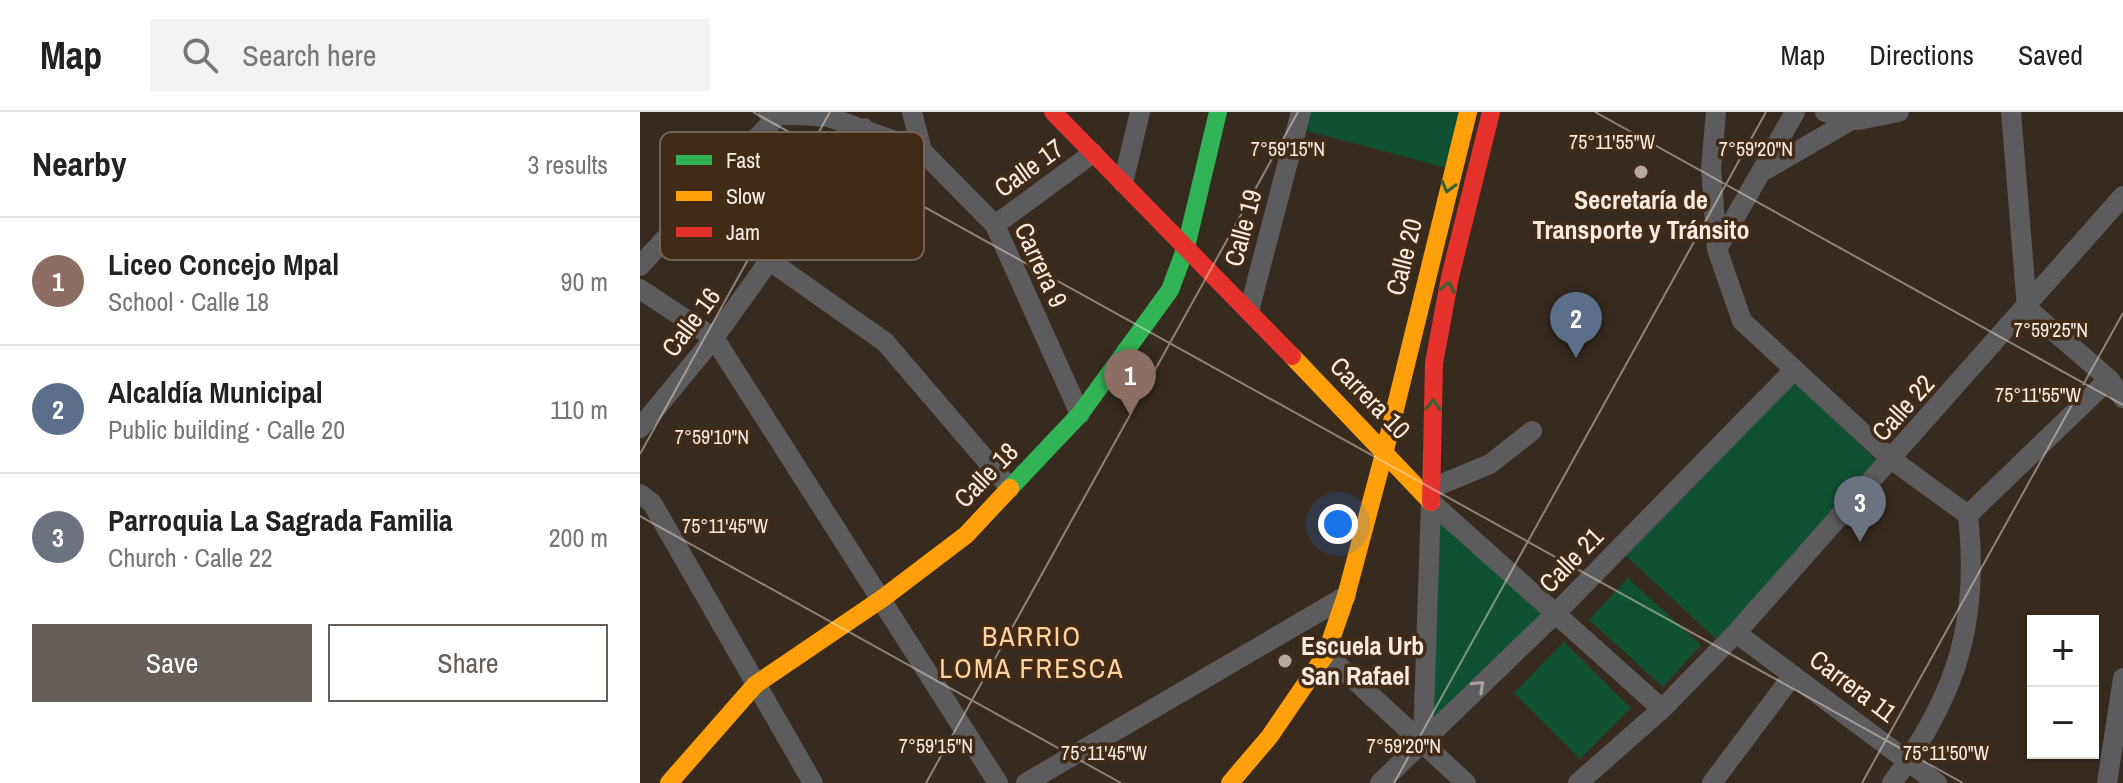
<!DOCTYPE html>
<html lang="en">
<head>
<meta charset="utf-8">
<style>
	body { margin:0; font-family:"Archivo Narrow",sans-serif; background:#f2f2f2; color:#222 }
	.controls { position:absolute; right:24px; bottom:24px; display:grid; overflow:hidden; border-radius:0px; box-shadow:0 2px 6px #0004 }
	.controls button { width:72px; height:72px; display:grid; place-items:center; padding:0; border:0; border-bottom:2px solid #e0e0e0; background:#fff; color:#222; font:40px sans-serif }
	.you { position:absolute; left:698px; top:412px; width:28px; height:28px; margin:-20px; border:6px solid #fff; border-radius:50%; background:#1a73e8; box-shadow:0 0 0 12px #1a73e833 }
	.badge { display:grid; place-items:center; width:52px; height:52px; border-radius:50%; background:#655e59; color:#fff; font-size:26px; font-weight:700 }
	.pin { position:absolute; translate:-50% -66px; filter:drop-shadow(0 2px 4px #0008) }
	.pin::after { content:''; position:absolute; top:42px; width:28px; height:24px; background:inherit; clip-path:polygon(0 0,100% 0,50% 100%) }
	.list { margin:0; padding:0; list-style:none }
	h2 { display:flex; justify-content:space-between; align-items:center; height:104px; margin:0; padding:0 32px; font-size:34px }
	h2 small { font-size:26px; font-weight:400; color:#767676 }
	.list li { display:grid; grid-template-columns:52px 1fr auto; gap:24px; align-items:center; box-sizing:border-box; height:128px; padding:0 32px; border-top:2px solid #e0e0e0 }
	.list b { display:block; font-size:30px; white-space:nowrap }
	.list p { margin:0; font-size:26px; white-space:nowrap; color:#767676 }
	.list em { font-size:26px; font-style:normal; color:#767676 }
	.actions { display:flex; gap:16px; padding:24px 32px }
	.actions a { flex:1; padding:18px 0; border:2px solid #655e59; border-radius:0px; text-align:center; font-size:28px; color:#655e59 }
	.actions .main { background:#655e59; color:#fff }
	.icon { flex:none; width:44px; height:44px; fill:none; stroke:currentColor; stroke-width:2; stroke-linecap:round; stroke-linejoin:round }
	.map { position:relative; flex:none; width:1483px; height:671px; overflow:hidden }
	header { display:flex; align-items:center; gap:48px; box-sizing:border-box; height:112px; padding:0 40px; background:#fff; border-bottom:2px solid #e0e0e0 }
	header strong { font-size:38px }
	nav { display:flex; gap:44px; margin-inline-start:auto; font-size:28px }
	.search { width:560px; height:72px; background:#f2f2f2; display:flex; align-items:center; gap:20px; box-sizing:border-box; padding:0 28px; border-radius:0px; color:#767676; font-size:30px }
	main { display:flex }
	aside { flex:1; background:#fff }
	.map>svg:first-child { display:block }
	.green { fill:#115133 }
	.lines { fill:none; stroke-linecap:round; stroke-linejoin:round }
	.street { stroke:#5c5b5e; stroke-width:20 }
	.fast { stroke:#30b455; stroke-width:18 }
	.slow { stroke:#ff9f0a; stroke-width:18 }
	.jam { stroke:#e5322d; stroke-width:18 }
	.oneway { stroke:#3a612f }
	.oneway2 { stroke:#aba39e }
	.ticks { fill:none; stroke:#faebde; stroke-width:2; stroke-opacity:0.45 }
	.poi-dot { fill:#b6a89c; stroke:#412a16; stroke-width:3 }
	.labels { text-anchor:middle; stroke-width:7; stroke-linejoin:round; paint-order:stroke }
	.street-label { font-size:26px; fill:#faebde; stroke:#412a16 }
	.poi-label { font-size:26px; font-weight:bold; fill:#faebde; stroke:#412a16 }
	.neighbourhood-label { font-size:28px; letter-spacing:2px; fill:#ffd3a2; stroke:#412a16 }
	.key { fill:#412a16; stroke:#786452; stroke-width:2 }
	.key-label { font-size:22px; fill:#faebde }
	.ticks-label { font-size:20px; text-anchor:middle; fill:#faebde; stroke:#412a16; stroke-width:7; stroke-linejoin:round; paint-order:stroke }
</style>
</head>
<body>
<header>
<strong>Map</strong>
<div class="search"><svg class="icon" aria-label="search" viewBox="0 0 24 24"><circle cx="10" cy="10" r="6"/><path d="M15 15l6 6"/></svg>Search here</div>
<nav><a>Map</a><a>Directions</a><a>Saved</a></nav>
</header>
<main>
<aside>
<h2>Nearby<small>3 results</small></h2>
<ul class="list">
<li><span class="badge" style="background:#8d6e63">1</span><div><b>Liceo Concejo Mpal</b><p>School · Calle 18</p></div><em>90 m</em></li>
<li><span class="badge" style="background:#5c6f8a">2</span><div><b>Alcaldía Municipal</b><p>Public building · Calle 20</p></div><em>110 m</em></li>
<li><span class="badge" style="background:#6b7280">3</span><div><b>Parroquia La Sagrada Familia</b><p>Church · Calle 22</p></div><em>200 m</em></li>
</ul>
<div class="actions"><a class="main">Save</a><a>Share</a></div>
</aside>
<div class="map">
<svg width="1483" height="671" viewBox="0 0 1483 671">
	<rect width="100%" height="100%" fill="#372b20"/>
	<!-- green -->
	<path class="green" d="M 669,0 L 821,0 L 807,56 L 664,18 Z
		M 1152,266 L 1241,353 L 1076,527 L 983,441 Z
		M 795,401 L 910,500 L 789,616 Z
		M 988,466 L 1061,533 L 1023,575 L 949,508 Z
		M 924,530 L 991,596 L 940,647 L 874,581 Z"/>
	<g class="lines">
		<!-- street -->
		<path class="street" d="M 272,0 L 282,39 L 355,113 L 440,302
			M 1076,0 L 1071,56 L 1077,137 L 1102,209 L 1251,347 L 1328,403 C 1340,511 1316,584 1252,671
			M 1185,0 L 1218,8 L 1259,0
			M 1371,0 L 1387,196 L 1469,267 L 1483,286
			M 128,1 L 189,5 L 282,39
			M 1125,58 L 1213,7
			M 483,71 L 500,0
			M 355,113 L 453,41
			M 1077,137 L 1155,0
			M 130,149 L 245,230 L 370,376
			M 0,154 L 138,3
			M 0,177 L 74,226 L 358,671
			M 609,199 L 661,0
			M 0,316 L 74,226 L 224,16
			M 792,376 L 850,352 L 892,319
			M 0,382 L 12,391 L 173,671
			M 791,390 L 1022,597
			M 1328,403 L 1469,267
			M 1096,521 L 1297,671
			M 686,542 L 826,671
			M 783,628 L 791,390
			M 386,671 L 706,484
			M 740,671 L 917,500 L 1154,258
			M 938,671 L 1022,597 L 1096,521 L 1483,84
			M 1072,671 L 1153,563
			M 1467,671 L 1483,566"/>
		<!-- fast -->
		<path class="fast" d="M 370,376 L 440,302 L 530,178 L 546,135 L 578,0"/>
		<!-- slow -->
		<path class="slow" d="M 652,244 L 791,390
			M 29,671 L 115,573 L 243,486 L 326,423 L 370,376
			M 590,671 L 630,624 L 686,542 L 706,484 L 745,338 L 828,0"/>
		<!-- jam -->
		<path class="jam" d="M 413,0 L 652,244
			M 791,390 L 794,251 L 810,165 L 851,0"/>
	</g>
	<!-- one-way arrows -->
	<defs><path id="oneway-chevron" d="M-2-3.5L2.5 0L-2 3.5" fill="none" stroke-width="1.6" stroke-linecap="round" stroke-linejoin="round" transform="scale(2)"/></defs>
	<g class="oneway">
		<use href="#oneway-chevron" transform="translate(808 75) rotate(105)"/>
		<use href="#oneway-chevron" transform="translate(808 175) rotate(-79)"/>
		<use href="#oneway-chevron" transform="translate(793 293) rotate(-89)"/>
	</g>
	<use class="oneway2" href="#oneway-chevron" transform="translate(839 574) rotate(-44)"/>
	<!-- ticks -->
	<path class="ticks" d="M 113,0 L 1323,671M 955,0 L 1483,293M 0,342 L 190,0M 0,404 L 481,671M 286,671 L 658,0M 754,671 L 1126,0M 1222,671 L 1483,201"/>
	<!-- markers -->
	<g class="poi-dot">
		<circle cx="1001" cy="60" r="8"/>
		<circle cx="645" cy="549" r="8"/>
	</g>
	<g class="labels">
		<!-- street labels -->
		<g class="street-label">
			<text transform="translate(389 56) rotate(-36)" y="9">Calle 17</text>
			<text transform="translate(603 116) rotate(-75)" y="9">Calle 19</text>
			<text transform="translate(764 145) rotate(-76)" y="9">Calle 20</text>
			<text transform="translate(401 153) rotate(65)" y="9">Carrera 9</text>
			<text transform="translate(51 210) rotate(-53)" y="9">Calle 16</text>
			<text transform="translate(730 286) rotate(46)" y="9">Carrera 10</text>
			<text transform="translate(1263 296) rotate(-48)" y="9">Calle 22</text>
			<text transform="translate(346 363) rotate(-46)" y="9">Calle 18</text>
			<text transform="translate(931 448) rotate(-46)" y="9">Calle 21</text>
			<text transform="translate(1213 574) rotate(37)" y="9">Carrera 11</text>
		</g>
		<!-- poi labels -->
		<g class="poi-label">
			<text x="1001" y="97">Secretaría de<tspan x="1001" dy="30">Transporte y Tránsito</tspan></text>
			<text x="661" y="543" text-anchor="start">Escuela Urb<tspan x="661" dy="30">San Rafael</tspan></text>
		</g>
		<!-- neighbourhood labels -->
		<g class="neighbourhood-label">
			<text x="392" y="534">BARRIO<tspan x="392" dy="32">LOMA FRESCA</tspan></text>
		</g>
	</g>
	<!-- legend -->
	<rect x="20" y="20" width="264" height="128" rx="12" class="key"/>
	<rect x="36" y="43" width="36" height="10" fill="#30b455"/>
	<rect x="36" y="79" width="36" height="10" fill="#ff9f0a"/>
	<rect x="36" y="115" width="36" height="10" fill="#e5322d"/>
	<g class="key-label">
		<text x="86" y="56">Fast</text>
		<text x="86" y="92">Slow</text>
		<text x="86" y="128">Jam</text>
	</g>
	<g class="ticks-label">
		<text x="972" y="37">75°11'55"W</text>
		<text x="648" y="44">7°59'15"N</text>
		<text x="1116" y="44">7°59'20"N</text>
		<text x="1411" y="225">7°59'25"N</text>
		<text x="1398" y="290">75°11'55"W</text>
		<text x="72" y="332">7°59'10"N</text>
		<text x="85" y="421">75°11'45"W</text>
		<text x="296" y="641">7°59'15"N</text>
		<text x="764" y="641">7°59'20"N</text>
		<text x="464" y="648">75°11'45"W</text>
		<text x="1306" y="648">75°11'50"W</text>
	</g>
</svg>
<div class="controls">
<button>+</button>
<button>−</button>
</div>
<div class="you"></div>
<div class="pin badge" style="left:490px;top:303px;background:#8d6e63">1</div>
<div class="pin badge" style="left:936px;top:246px;background:#5c6f8a">2</div>
<div class="pin badge" style="left:1220px;top:430px;background:#6b7280">3</div>
</div>
</main>
</body>
</html>
